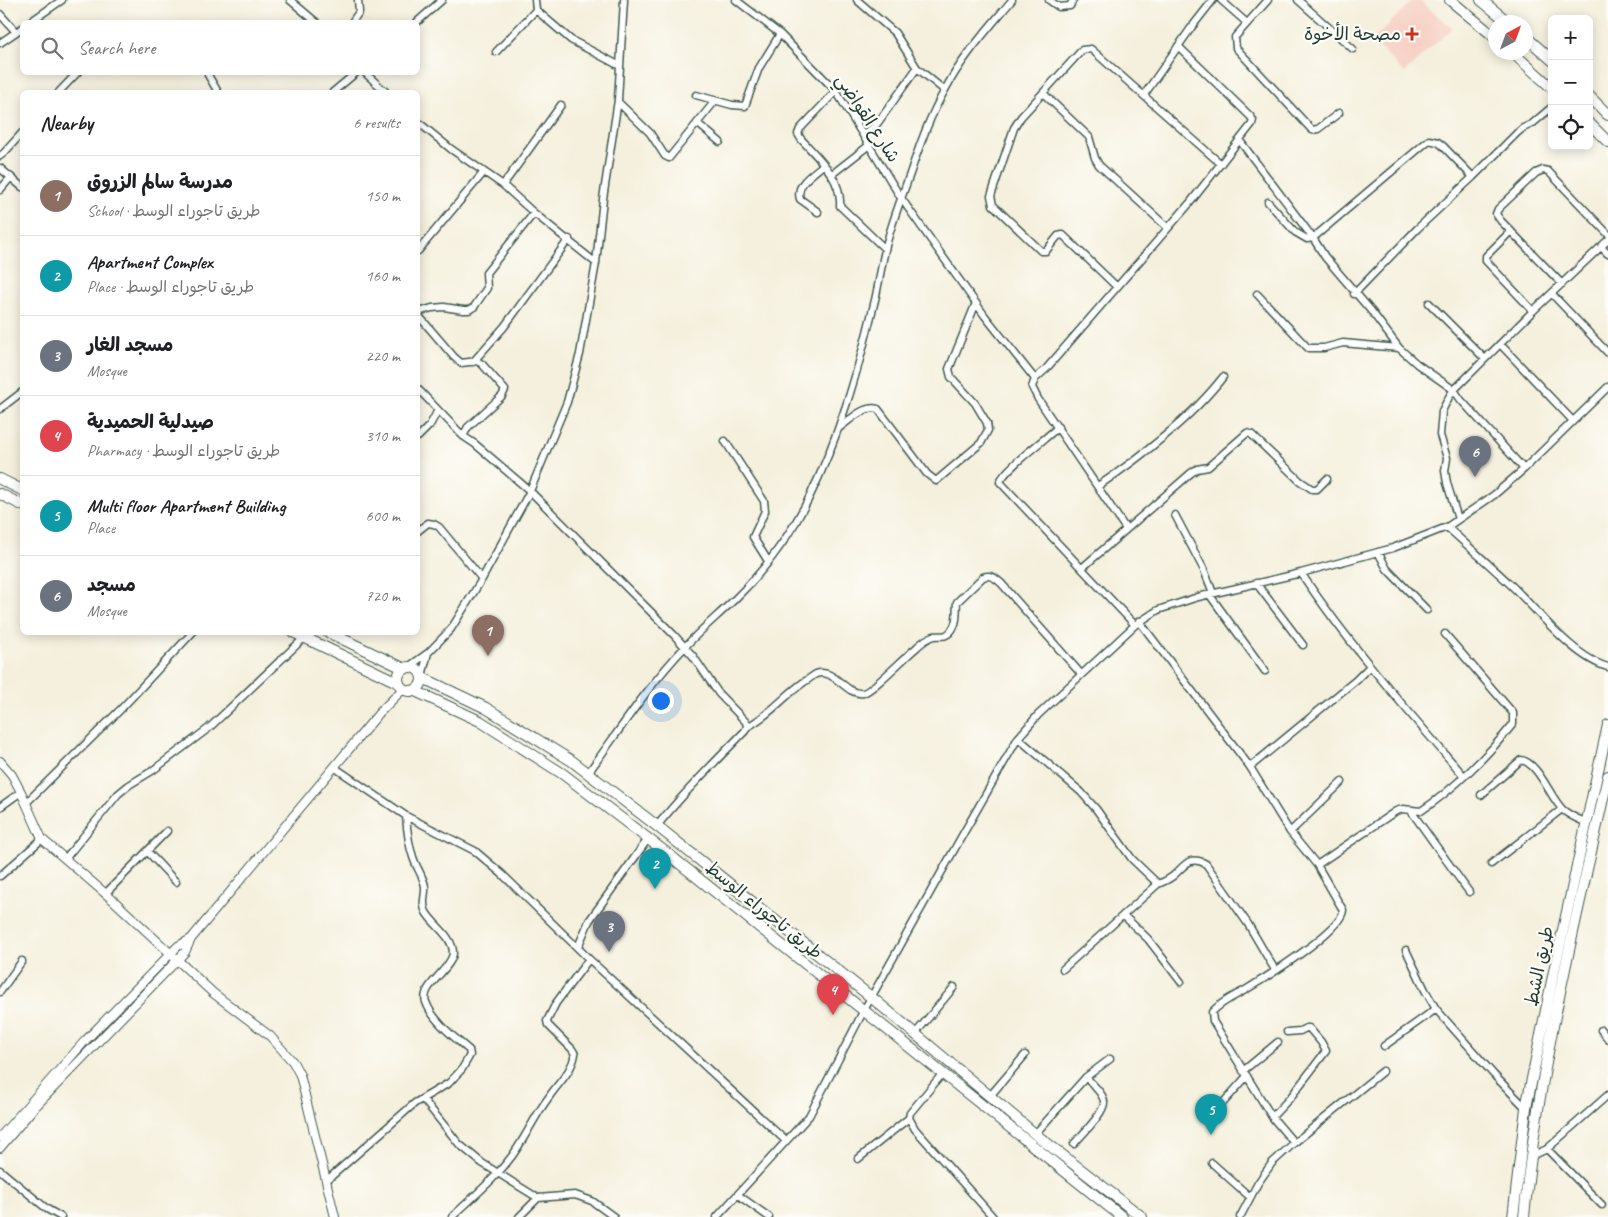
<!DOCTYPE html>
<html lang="en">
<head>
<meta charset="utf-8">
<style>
	body { margin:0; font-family:Caveat,"Playpen Sans Arabic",sans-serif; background:#f6f6f6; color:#202124 }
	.controls { position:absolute; right:15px; top:15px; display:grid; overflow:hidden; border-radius:8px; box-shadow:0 2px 12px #0003 }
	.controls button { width:45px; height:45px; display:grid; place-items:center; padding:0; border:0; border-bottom:1px solid #e0e0e0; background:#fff; color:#202124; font:25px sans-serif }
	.compass { position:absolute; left:1488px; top:15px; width:45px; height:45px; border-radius:50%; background:#fff; box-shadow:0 2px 12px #0003; rotate:41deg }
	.you { position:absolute; left:660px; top:700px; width:18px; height:18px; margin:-12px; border:4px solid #fff; border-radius:50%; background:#1a73e8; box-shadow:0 0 0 8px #1a73e833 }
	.badge { display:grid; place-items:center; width:32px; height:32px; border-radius:50%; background:#c8321e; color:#fff; font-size:16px; font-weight:700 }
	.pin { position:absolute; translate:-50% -41px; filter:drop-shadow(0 1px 2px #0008) }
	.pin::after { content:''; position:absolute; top:26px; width:18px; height:15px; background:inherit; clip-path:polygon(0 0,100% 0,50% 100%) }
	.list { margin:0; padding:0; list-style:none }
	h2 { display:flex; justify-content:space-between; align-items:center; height:65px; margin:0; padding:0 20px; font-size:21px }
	h2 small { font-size:16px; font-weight:400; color:#757577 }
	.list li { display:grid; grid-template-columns:32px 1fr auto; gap:15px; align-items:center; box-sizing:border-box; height:80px; padding:0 20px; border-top:1px solid #e0e0e0 }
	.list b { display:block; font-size:19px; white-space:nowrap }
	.list p { margin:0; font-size:16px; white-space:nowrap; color:#757577 }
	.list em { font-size:16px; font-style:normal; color:#757577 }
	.icon { flex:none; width:28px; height:28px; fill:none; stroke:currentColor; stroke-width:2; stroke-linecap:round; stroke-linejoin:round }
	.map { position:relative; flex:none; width:1608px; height:1217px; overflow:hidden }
	.search { position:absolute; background:#fff; box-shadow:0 2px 12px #0003; left:20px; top:20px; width:400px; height:55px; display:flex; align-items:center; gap:12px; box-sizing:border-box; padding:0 18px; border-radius:8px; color:#757577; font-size:19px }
	.panel { position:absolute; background:#fff; box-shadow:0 2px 12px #0003; left:20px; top:90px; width:400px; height:545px; border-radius:8px }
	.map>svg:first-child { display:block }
	.built { fill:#f7d1c6 }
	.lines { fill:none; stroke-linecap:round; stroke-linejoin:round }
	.minor-casing { stroke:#3f584d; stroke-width:9 }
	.tertiary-casing { stroke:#3f584d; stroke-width:10 }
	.primary-casing { stroke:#3f584d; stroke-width:12 }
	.trunk-casing { stroke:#3f584d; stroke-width:12 }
	.minor { stroke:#fff; stroke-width:6 }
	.tertiary { stroke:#fff; stroke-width:8 }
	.primary { stroke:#fff; stroke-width:10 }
	.trunk { stroke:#fff; stroke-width:10 }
	.poi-dot { fill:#c8321e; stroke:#fdfcf7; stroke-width:2 }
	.labels { text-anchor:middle; stroke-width:4.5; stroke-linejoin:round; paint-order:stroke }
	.poi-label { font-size:18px; fill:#1f3d34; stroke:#fdfcf7; text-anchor:end }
	.street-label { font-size:18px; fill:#1f3d34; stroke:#fdfcf7 }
</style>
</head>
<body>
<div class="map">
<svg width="1608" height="1217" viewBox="0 0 1608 1217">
	<rect width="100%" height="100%" fill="#fdfcf7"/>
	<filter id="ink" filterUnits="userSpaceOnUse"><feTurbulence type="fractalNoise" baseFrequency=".02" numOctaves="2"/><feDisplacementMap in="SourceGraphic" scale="10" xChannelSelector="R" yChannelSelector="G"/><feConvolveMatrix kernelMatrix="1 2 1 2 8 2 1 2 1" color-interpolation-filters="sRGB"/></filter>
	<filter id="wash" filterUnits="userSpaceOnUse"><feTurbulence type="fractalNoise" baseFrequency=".0096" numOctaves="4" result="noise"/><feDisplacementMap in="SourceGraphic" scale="20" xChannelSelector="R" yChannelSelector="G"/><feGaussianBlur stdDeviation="1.12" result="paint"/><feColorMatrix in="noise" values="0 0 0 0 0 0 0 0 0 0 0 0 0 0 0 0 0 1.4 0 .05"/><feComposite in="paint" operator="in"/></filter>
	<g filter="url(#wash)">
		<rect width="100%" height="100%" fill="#f5f0dd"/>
		<!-- built -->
		<path class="built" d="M 1413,0 L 1419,0 L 1452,28 L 1404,73 L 1373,40 Z"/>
	</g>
	<g filter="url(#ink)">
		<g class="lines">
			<!-- minor casing -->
			<g class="minor-casing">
				<path id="minor" d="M 290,0 L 316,22
					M 535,0 L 536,10 L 571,40 L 620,66
					M 736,0 L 780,34 L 836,91 L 901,198 L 985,316 L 1035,379 L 1032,387 L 1038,399 L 1126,529
					M 857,0 L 895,33 L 917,68 L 944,90
					M 1049,0 L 1059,7 L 1070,6 L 1073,0
					M 1221,0 L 1247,23
					M 1268,0 L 1235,37 L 1236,48 L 1312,130 L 1318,129 L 1339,113
					M 1298,0 L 1353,49
					M 0,14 L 16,32
					M 30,22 L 62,0
					M 352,22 L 359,12 L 358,0
					M 417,22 L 442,0
					M 0,43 L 22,28
					M 496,52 L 536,10
					M 364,72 L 386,92
					M 208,75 L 218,92
					M 836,91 L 800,129 L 798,134 L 801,139 C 818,158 842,178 840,206 L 885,249
					M 59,92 L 78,72
					M 333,92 L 357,72
					M 1043,93 L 1089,137 L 1095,158 L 1099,165 L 1168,228
					M 696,95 L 732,105 L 745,106 L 759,68 L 780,34
					M 1144,95 L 1191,28 L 1213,0
					M 618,102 L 650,133 L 665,156 L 669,158 L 715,101
					M 418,122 L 451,149 L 503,185 L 534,213 L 596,263
					M 697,123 L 720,142
					M 863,135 L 877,124 L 917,68
					M 1240,141 L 1313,238 L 1325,257 L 1372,312 L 1399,348 L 1417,364 L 1454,390 L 1450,395 L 1442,411 L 1440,435 L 1447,458 L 1445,471 L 1447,483 L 1458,519
					M 0,156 L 4,153 L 22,133
					M 0,168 L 22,187
					M 831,175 L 868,146
					M 503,185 L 561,105
					M 0,190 L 11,177
					M 1268,202 L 1295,232 L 1307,239 L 1313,238 L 1429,140 L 1438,142 L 1443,146 L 1473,177
					M 818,212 L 800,199 C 795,184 813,174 823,165
					M 534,213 L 486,273 L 487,288 L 474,307 L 469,310 L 463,310 L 444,307 L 432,308 L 422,311 L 418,315 L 454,357 L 461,363 L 477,361 L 482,364 L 505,390 L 502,396 L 468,427 L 463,436 L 475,444 L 530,491 L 674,635 L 693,656 L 719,694 L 746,722 L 747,727 L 745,731 C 715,762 684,792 657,826
					M 1511,231 L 1486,256 L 1486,261 L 1533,311
					M 1601,247 L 1608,254
					M 418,251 L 484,172
					M 1562,284 L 1501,221 L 1496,214 L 1498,209 L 1536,173 L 1543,170 L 1548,171 L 1608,234
					M 1117,287 L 1063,235 L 1058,236 L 1046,251 L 1041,251 L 993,205 L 991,196 L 1014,128 L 1021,117 L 1082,50 L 1091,49 L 1221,164
					M 1257,294 L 1308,348 L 1324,348 L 1343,343 L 1399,348
					M 1354,294 L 1417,229 L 1473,177 L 1517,133 L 1523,128 L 1532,124 L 1552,107
					M 1552,294 L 1608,353
					M 1429,303 L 1485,359
					M 1500,344 L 1573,421
					M 473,362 L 504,327 L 569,239
					M 1035,379 L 1046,369 L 1189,204 L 1252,124 L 1253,120 L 1250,116 L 1178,46
					M 418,389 L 463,436
					M 0,409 L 22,392
					M 1058,427 C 1046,439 1005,468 1000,482 L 1135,625
					M 839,428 C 850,420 864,405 878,409 L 927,474 L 936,481 L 981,443 L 988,430 L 987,423 L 975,403 L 951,377 L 949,369 L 976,303
					M 418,437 L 430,425 L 438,410
					M 725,441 L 764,501 L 765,511 L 753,537 L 768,561
					M 1524,469 L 1461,400 L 1454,390 L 1533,311 L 1608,240
					M 1098,486 C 1140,458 1192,417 1223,377
					M 1175,515 L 1204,570 L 1213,593
					M 1447,527 C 1469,547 1491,566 1512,586 C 1538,611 1574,658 1608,667
					M 418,531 L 428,523 L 434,524 L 439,527 L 482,579
					M 1378,552 L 1387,569 L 1427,610
					M 1082,568 L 1191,473 L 1197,469 L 1208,467 L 1247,433 L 1251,434 L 1300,481 L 1312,489 L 1317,489 L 1327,479
					M 1301,573 C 1349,645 1407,710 1464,776
					M 1256,583 L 1303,645
					M 1209,594 L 1265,671
					M 1139,621 L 1250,767 L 1290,832 L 1317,865 L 1343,910 C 1344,929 1265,978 1247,989 C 1235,996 1222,1001 1212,1012 L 1213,1021 L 1272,1117 L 1294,1143 L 1272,1163 L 1258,1183 L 1240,1217
					M 407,668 L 428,653 L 451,629 L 482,579 L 530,491 L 567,402 L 580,354 L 596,263 L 603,199 L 618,100 L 624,0
					M 422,676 L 428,653
					M 747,727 C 769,716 784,696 804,682 C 808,680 812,676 816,674 C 834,667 846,696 863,693 C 871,692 905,657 915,649 C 920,644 927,638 934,636 C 940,635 946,638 951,631 C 958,623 956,612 957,602 L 983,577 C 991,574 995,578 1001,583 L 1081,674
					M 1018,738 L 1081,792 L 1096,809 L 1132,859 L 1158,884 C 1163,882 1168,880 1173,876 C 1184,867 1189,854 1206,864 L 1248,924 L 1275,970
					M 334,767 L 406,816 L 475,851 L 502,874 L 589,959 L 786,1141
					M 1250,767 L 1356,680 L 1370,666
					M 588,773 C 619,731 648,686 684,648 C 700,630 719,615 736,598 C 764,571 790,535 808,500 C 839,438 858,371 874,304 C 879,285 881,265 886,246 C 893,218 904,192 913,165 C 922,139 931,114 945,90 C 962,57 989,28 1012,0
					M 1481,795 L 1521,760 C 1538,762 1551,799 1563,810 C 1570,816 1578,819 1587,823
					M 26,803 L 121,709 L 193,632
					M 0,807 L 21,792
					M 1411,811 L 1469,892
					M 1290,832 L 1342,782
					M 147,851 L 176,882
					M 65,859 L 118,794 L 129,785 L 152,771 L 209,728 L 304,638
					M 1491,864 L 1562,809
					M 1317,865 L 1396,811 L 1403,809 L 1421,811 C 1453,790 1489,754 1513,724 L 1513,713 L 1445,634
					M 0,876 L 42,839
					M 105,894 L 167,831
					M 1123,915 L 1148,939 L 1181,982
					M 578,947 L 589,921 L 648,839
					M 1406,950 L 1425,990 L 1436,1009 L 1494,1075 L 1526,1108
					M 1063,969 L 1158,884
					M 0,992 L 22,961
					M 1601,1030 L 1608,1039
					M 915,1034 L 954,987
					M 1384,1046 L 1436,1009
					M 1243,1071 L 1278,1042
					M 943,1073 L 910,1113 L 909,1118 L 915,1129 L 993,1217
					M 1086,1077 L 1110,1059
					M 990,1096 L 1025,1055
					M 423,1099 L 459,1144 L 482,1163 L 517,1185 L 538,1198 L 575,1195 L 592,1201 L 614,1217
					M 1214,1113 L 1247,1076
					M 1272,1117 L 1290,1098 L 1326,1051 L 1321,1042 L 1309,1028 L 1306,1028 L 1300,1031 L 1287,1032
					M 1035,1134 L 1086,1077 C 1091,1083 1104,1094 1104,1102 C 1105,1113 1081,1135 1074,1144
					M 1294,1143 L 1383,1071
					M 1547,1149 L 1602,1205
					M 1532,1156 L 1547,1149 L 1608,1095
					M 858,1159 L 909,1118
					M 1212,1163 L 1250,1197
					M 0,1170 L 47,1209 L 61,1217
					M 326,1181 L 415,1103 L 449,1083 L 462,1069 L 470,1055 L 469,1050 C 455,1038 432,1020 426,1002 C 420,986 452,969 453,953 C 453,936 433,925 426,912 C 421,903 426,895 425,886 C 423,876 416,867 413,857 C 408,843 407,830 406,816
					M 738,1195 L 769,1217
					M 452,1217 C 473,1197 495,1179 512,1156 C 526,1137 535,1115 549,1097 C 558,1083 572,1072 575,1054 L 572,1049 L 548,1025 L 547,1021 L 556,1003 L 589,959
					M 519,1217 L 538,1198
					M 717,1217 L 809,1116 L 864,1010 L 963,834 L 1018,738 L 1038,715 L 1135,625 L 1158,610 L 1198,597 L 1301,573 L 1393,548 L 1447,527 L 1494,495 L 1524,469 L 1608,387"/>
			</g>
			<!-- tertiary casing -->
			<g class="tertiary-casing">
				<path id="tertiary" d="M 0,761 L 12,775 L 21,792 L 42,839 L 114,901 L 213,993 L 270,1036 L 293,1062 L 300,1075 L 335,1217
					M 0,1137 L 84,1042 L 178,946 L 191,939
					M 0,1148 L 32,1110 L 185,952 L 191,939 L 380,712 L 403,689"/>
			</g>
			<!-- primary casing -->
			<g class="primary-casing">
				<path id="primary" d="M 0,479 L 22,490
					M 0,494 L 22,505
					M 293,632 L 399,683
					M 328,632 L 405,669
					M398 679a12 12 0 1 1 24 0a12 12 0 1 1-24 0Z
					M 423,678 L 486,708 L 572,761 L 657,826 L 871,997 L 1035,1134 L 1142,1217
					M 415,691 L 480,721 L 563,774 L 668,854 L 1122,1217"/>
			</g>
			<!-- trunk casing -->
			<g class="trunk-casing">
				<path id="trunk" d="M 1450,0 L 1496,38
					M 1481,0 L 1508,22
					M 1526,37 L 1552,60
					M 1512,52 L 1552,88
					M 1589,96 L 1608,115
					M 1589,123 L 1608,142
					M 1513,1217 L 1526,1108 L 1554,971 L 1608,725
					M 1524,1217 C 1538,1068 1576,922 1608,776"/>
			</g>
			<!-- minor -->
			<use href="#minor" class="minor"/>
			<!-- tertiary -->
			<use href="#tertiary" class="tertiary"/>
			<!-- primary -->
			<use href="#primary" class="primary"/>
			<!-- trunk -->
			<use href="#trunk" class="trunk"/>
		</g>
	</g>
	<!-- markers -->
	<path class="poi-dot" d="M1409.5 26.5h5v5h5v5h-5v5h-5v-5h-5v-5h5z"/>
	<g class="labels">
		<!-- poi labels -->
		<g class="poi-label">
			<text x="1401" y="40">مصحة الأخوة</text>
		</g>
		<!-- street labels -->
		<g class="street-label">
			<text transform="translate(868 118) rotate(57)" y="6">شارع القواضي</text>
			<text transform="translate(764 910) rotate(39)" y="6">طريق تاجوراء الوسط</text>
			<text transform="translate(1539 966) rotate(-78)" y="6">طريق الشط</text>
		</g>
	</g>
</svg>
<div class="controls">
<button>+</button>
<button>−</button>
<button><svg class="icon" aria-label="locate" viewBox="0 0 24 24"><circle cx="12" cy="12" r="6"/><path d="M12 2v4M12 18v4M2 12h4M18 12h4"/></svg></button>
</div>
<svg class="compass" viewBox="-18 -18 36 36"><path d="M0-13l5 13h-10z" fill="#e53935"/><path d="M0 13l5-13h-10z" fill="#757577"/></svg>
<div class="you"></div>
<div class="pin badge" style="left:488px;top:656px;background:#8d6e63">1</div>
<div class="pin badge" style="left:655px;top:889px;background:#0f9aa8">2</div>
<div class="pin badge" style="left:609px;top:952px;background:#6b7280">3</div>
<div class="pin badge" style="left:833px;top:1015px;background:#e0444e">4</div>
<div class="pin badge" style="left:1211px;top:1135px;background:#0f9aa8">5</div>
<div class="pin badge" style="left:1475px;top:477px;background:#6b7280">6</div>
<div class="search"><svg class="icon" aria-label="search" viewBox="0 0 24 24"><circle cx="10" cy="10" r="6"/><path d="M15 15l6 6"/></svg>Search here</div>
<section class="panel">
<h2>Nearby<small>6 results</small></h2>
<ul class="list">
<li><span class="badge" style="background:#8d6e63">1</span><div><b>مدرسة سالم الزروق</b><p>School · طريق تاجوراء الوسط</p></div><em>150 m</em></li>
<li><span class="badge" style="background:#0f9aa8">2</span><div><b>Apartment Complex</b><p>Place · طريق تاجوراء الوسط</p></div><em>160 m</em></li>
<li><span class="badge" style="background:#6b7280">3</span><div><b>مسجد الغار</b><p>Mosque</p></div><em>220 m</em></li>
<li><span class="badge" style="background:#e0444e">4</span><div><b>صيدلية الحميدية</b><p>Pharmacy · طريق تاجوراء الوسط</p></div><em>310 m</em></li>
<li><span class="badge" style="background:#0f9aa8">5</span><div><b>Multi floor Apartment Building</b><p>Place</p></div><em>600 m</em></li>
<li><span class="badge" style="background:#6b7280">6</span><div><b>مسجد</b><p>Mosque</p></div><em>720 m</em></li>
</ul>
</section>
</div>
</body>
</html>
